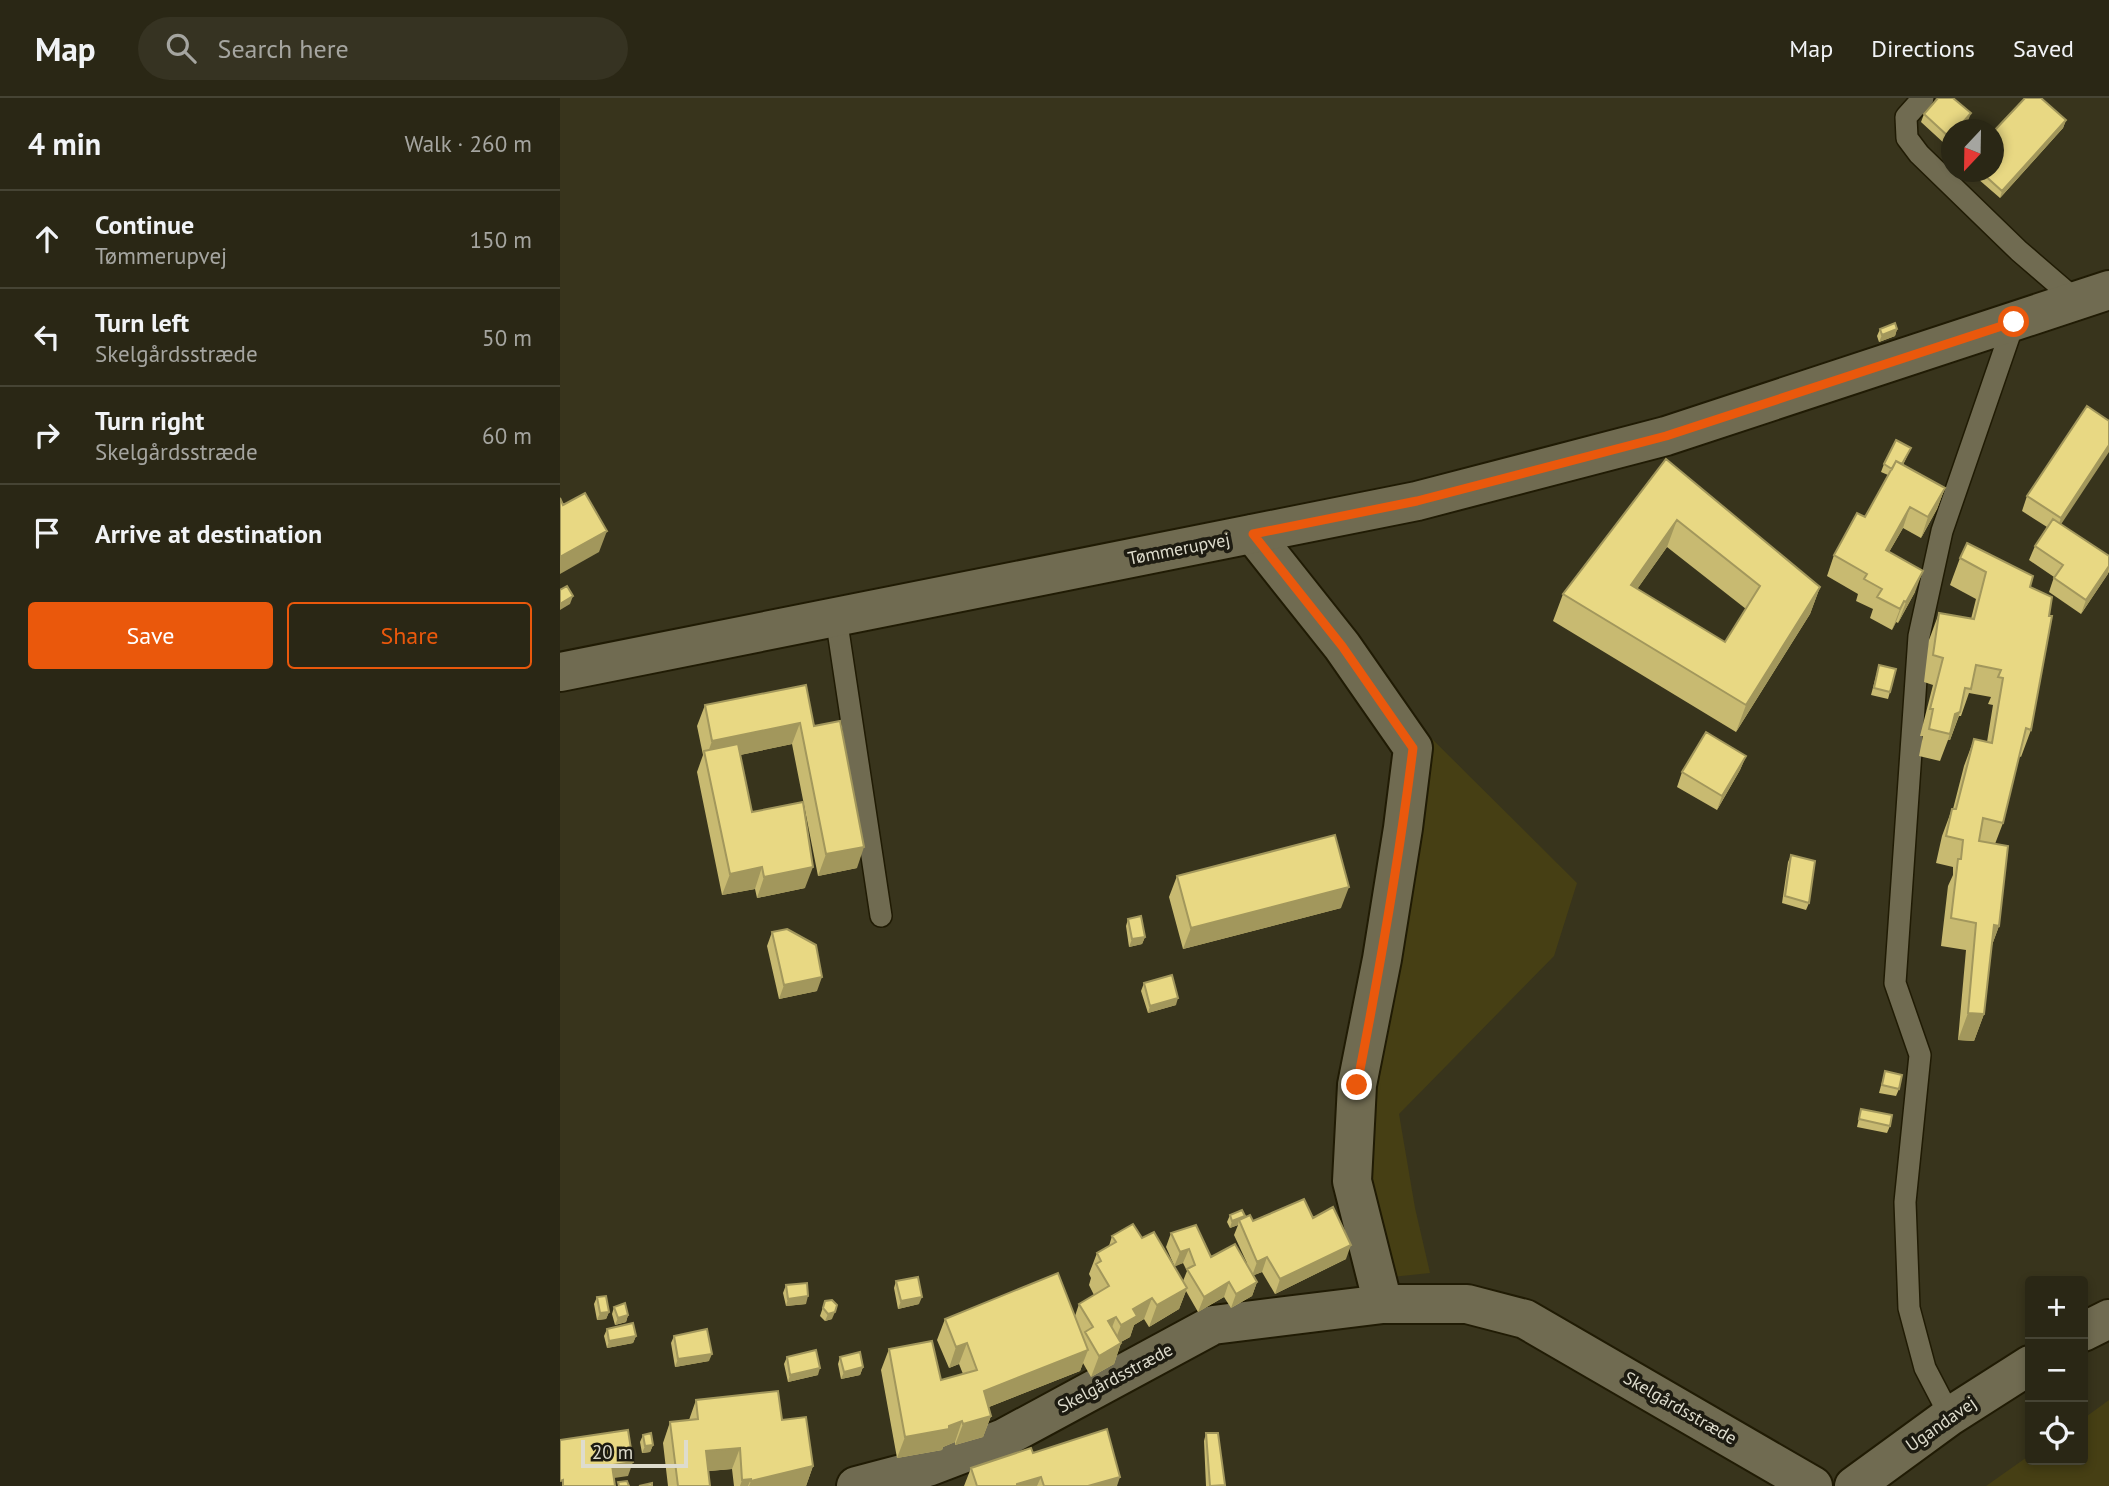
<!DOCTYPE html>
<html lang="en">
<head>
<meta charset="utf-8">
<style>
	body { margin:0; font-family:"PT Sans",sans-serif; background:#363322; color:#f1f3f6 }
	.controls { position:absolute; right:21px; bottom:21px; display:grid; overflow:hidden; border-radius:7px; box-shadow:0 4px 10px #0003 }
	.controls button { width:63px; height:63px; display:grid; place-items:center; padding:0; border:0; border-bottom:2px solid #464434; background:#2a2715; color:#f1f3f6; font:35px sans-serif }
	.compass { position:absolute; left:1381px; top:21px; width:63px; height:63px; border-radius:50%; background:#2a2715; box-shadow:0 4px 10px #0003; rotate:202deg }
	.scale { position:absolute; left:21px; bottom:18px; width:107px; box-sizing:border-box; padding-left:7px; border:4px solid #dedccd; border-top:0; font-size:19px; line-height:24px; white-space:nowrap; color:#dedccd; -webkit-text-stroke:5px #1d1b11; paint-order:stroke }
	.stop { position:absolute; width:21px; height:21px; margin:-16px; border:5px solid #ea580c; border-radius:50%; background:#fff }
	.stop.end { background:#ea580c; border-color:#fff; box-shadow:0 2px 7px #0008 }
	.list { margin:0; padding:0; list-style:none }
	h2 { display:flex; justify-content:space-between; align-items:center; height:91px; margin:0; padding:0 28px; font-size:30px }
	h2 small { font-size:23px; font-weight:400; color:#a5a5a0 }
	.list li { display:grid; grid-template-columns:46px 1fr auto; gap:21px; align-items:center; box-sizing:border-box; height:98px; padding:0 28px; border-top:2px solid #464434 }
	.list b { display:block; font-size:26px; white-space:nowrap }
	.list p { margin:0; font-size:23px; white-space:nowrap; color:#a5a5a0 }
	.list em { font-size:23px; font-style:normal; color:#a5a5a0 }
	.actions { display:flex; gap:14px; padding:21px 28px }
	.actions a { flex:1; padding:16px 0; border:2px solid #ea580c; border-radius:7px; text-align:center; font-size:24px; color:#ea580c }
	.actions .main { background:#ea580c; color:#fff }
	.icon { flex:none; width:38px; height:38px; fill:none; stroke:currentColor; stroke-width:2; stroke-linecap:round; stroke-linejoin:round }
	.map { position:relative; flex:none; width:1549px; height:1388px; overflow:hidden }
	header { display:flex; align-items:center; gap:42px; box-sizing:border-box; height:98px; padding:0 35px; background:#2a2715; border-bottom:2px solid #464434 }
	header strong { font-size:33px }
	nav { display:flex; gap:38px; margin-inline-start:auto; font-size:24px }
	.search { width:490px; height:63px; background:#363322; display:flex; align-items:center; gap:18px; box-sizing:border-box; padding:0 24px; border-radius:38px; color:#a5a5a0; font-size:26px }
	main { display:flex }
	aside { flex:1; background:#2a2715 }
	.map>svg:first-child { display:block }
	.green { fill:#463f14 }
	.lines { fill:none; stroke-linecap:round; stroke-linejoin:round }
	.service-casing { stroke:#201b04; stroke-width:24 }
	.minor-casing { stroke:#201b04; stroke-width:42 }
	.tertiary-casing { stroke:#201b04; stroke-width:42 }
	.service { stroke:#706b51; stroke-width:21 }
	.minor { stroke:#706b51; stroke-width:38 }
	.tertiary { stroke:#706b51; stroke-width:38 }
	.wall { fill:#c8ba71; fill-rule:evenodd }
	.shaded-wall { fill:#a2975c }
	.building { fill:#e8d883; stroke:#a2975c; stroke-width:2; fill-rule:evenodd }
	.route { stroke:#ea580c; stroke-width:9 }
	.labels { text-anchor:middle; stroke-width:7; stroke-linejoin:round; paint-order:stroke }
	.street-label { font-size:18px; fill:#dedccd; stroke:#1d1b11 }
</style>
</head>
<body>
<header>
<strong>Map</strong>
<div class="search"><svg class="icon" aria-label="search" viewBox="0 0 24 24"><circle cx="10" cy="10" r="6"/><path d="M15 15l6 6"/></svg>Search here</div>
<nav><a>Map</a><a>Directions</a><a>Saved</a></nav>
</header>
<main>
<aside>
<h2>4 min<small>Walk · 260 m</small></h2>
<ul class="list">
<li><svg class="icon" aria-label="ahead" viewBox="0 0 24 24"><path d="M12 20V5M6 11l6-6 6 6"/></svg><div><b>Continue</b><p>Tømmerupvej</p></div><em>150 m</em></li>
<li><svg class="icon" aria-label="left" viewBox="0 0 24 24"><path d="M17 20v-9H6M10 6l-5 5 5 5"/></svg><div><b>Turn left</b><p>Skelgårdsstræde</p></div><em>50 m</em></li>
<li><svg class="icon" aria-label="right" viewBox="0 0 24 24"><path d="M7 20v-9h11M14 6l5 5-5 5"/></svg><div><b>Turn right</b><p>Skelgårdsstræde</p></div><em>60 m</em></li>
<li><svg class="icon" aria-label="arrive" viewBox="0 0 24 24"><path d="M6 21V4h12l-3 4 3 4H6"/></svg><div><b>Arrive at destination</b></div></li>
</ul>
<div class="actions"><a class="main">Save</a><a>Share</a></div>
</aside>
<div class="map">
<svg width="1549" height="1388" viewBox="0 0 1549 1388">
	<rect width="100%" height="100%" fill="#38341c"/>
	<!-- green -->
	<path class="green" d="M 858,627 L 1017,785 L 994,858 L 839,1016 L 855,1110 L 870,1175 L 832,1179 L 810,1085 L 811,982 L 872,660 Z
		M 1549,1302 L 1549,1388 L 1426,1388 L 1470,1357 L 1470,1362 L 1523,1362 L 1523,1321 Z"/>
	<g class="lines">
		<!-- service casing -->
		<g class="service-casing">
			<path id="service" d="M 1363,0 L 1346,19 L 1347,40 L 1359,56 L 1459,153 L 1517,203
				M 276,519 L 321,818
				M 1390,1318 L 1365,1270 L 1349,1210 L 1345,1104 L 1360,957 L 1335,885 L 1359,538 L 1382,433 L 1454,224"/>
		</g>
		<!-- minor casing -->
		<g class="minor-casing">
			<path id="minor" d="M 693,436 L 782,548 L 853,650 L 843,730 L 822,861 L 797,987 L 792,1083 L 823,1206
				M 296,1388 L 368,1369 L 444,1340 L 653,1227 L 823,1206 L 907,1206 L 965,1221 L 1253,1388"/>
		</g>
		<!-- tertiary casing -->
		<g class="tertiary-casing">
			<path id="tertiary" d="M 0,574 L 857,403 L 1106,338 L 1549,192
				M 1523,1234 L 1549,1221
				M 1294,1388 L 1390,1318 L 1470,1267"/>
		</g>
		<!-- service -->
		<use href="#service" class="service"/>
		<!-- minor -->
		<use href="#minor" class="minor"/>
		<!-- tertiary -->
		<use href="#tertiary" class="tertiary"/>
	</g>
	<!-- wall -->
	<path class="wall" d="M 1364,16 L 1408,23 L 1400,32 L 1391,32 L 1391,41 L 1386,47 L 1361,24 Z
		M 1506,22 L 1503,30 L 1440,100 L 1410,74 L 1433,74 Z
		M 1320,231 L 1337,231 L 1335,238 L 1319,244 L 1317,238 Z
		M 1527,308 L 1501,426 L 1549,458 L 1549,474 L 1521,516 L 1489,494 L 1494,479 L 1469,462 L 1475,448 L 1487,429 L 1462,413 L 1467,398 Z
		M 1351,350 L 1343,367 L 1385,390 L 1377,411 L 1361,440 L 1343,430 L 1329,454 L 1355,494 L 1338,525 L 1336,524 L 1332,532 L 1310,520 L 1313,511 L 1296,503 L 1298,496 L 1267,478 L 1274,457 L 1305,419 L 1328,377 L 1321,374 L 1324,366 Z
		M 1106,361 L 1260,489 L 1250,516 L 1176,634 L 993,523 L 1003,496 ZM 1107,449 L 1186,511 L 1165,544 L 1077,491 Z
		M 1400,460 L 1470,489 L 1471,632 L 1461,659 L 1459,658 L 1443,725 L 1435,746 L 1439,828 L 1432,847 L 1424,916 L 1414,943 L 1398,942 L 1406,852 L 1381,848 L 1388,788 L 1393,777 L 1393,769 L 1376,765 L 1382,738 L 1392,711 L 1393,711 L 1404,668 L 1414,641 L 1427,644 L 1433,607 L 1428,606 L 1431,599 L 1409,595 L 1401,618 L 1399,618 L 1390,642 L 1388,642 L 1380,663 L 1359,658 L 1363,638 L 1360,638 L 1373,587 L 1364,584 L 1369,542 L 1379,515 L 1411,521 L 1416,501 L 1390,487 Z
		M 1319,567 L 1330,594 L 1328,601 L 1311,597 Z
		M 145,607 L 254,628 L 297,770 L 258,778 L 232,646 L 180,657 L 192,714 L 245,790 L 197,800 L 195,791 L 162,797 L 137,674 L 143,657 L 137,628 Z
		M 1186,658 L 1180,672 L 1157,712 L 1117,689 L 1122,674 Z
		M 1231,757 L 1249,805 L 1246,812 L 1222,805 L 1228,764 Z
		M 617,778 L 781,810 L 623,851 L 609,799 Z
		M 568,821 L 585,839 L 582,846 L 569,849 L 566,828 Z
		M 212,834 L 257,893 L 219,901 L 207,848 Z
		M 584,885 L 616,907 L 588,915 L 581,893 Z
		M 1325,973 L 1339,991 L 1336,998 L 1319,995 Z
		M 1301,1011 L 1330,1028 L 1327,1035 L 1297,1029 Z
		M 670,1117 L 693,1123 L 753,1120 L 786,1161 L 715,1196 L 702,1174 L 694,1177 L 697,1184 L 692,1198 L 671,1210 L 664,1199 L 638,1214 L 626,1193 L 619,1211 L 589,1229 L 584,1221 L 574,1227 L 570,1239 L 561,1244 L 561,1245 L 554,1266 L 531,1279 L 523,1265 L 520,1273 L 429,1309 L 431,1318 L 423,1339 L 395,1347 L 395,1344 L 383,1349 L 382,1352 L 337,1360 L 321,1272 L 329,1251 L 381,1282 L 403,1276 L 399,1266 L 389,1270 L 377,1242 L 385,1221 L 515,1218 L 519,1206 L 534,1197 L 529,1187 L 531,1180 L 529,1176 L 537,1155 L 549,1148 L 552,1138 L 582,1140 L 614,1167 L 606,1149 L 611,1135 L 651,1159 L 687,1165 L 674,1137 L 678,1127 L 670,1130 L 667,1124 ZM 623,1165 L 627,1173 L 623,1183 L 614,1168 Z
		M 336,1183 L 359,1206 L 338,1211 L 334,1190 Z
		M 226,1187 L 246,1206 L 226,1208 L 223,1195 Z
		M 37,1199 L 49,1214 L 46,1221 L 37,1222 L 34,1206 Z
		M 265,1203 L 272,1221 L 265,1223 L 260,1218 Z
		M 54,1209 L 68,1217 L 66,1224 L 55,1227 L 52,1216 Z
		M 47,1231 L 76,1238 L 73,1245 L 47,1250 L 44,1238 Z
		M 114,1238 L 149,1263 L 115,1269 L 111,1245 Z
		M 227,1259 L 258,1277 L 228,1284 L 224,1266 Z
		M 280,1259 L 303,1269 L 300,1277 L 281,1281 L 278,1266 Z
		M 136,1302 L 222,1322 L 253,1368 L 246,1388 L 174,1388 L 172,1371 L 148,1373 L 150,1388 L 108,1388 L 103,1345 L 110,1324 L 129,1322 Z
		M 646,1335 L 665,1387 L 664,1388 L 646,1388 L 644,1343 Z
		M 83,1337 L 93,1347 L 90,1354 L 82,1355 L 80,1344 Z
		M 473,1355 L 557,1388 L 404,1388 L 411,1370 Z"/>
	<!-- shaded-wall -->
	<path class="shaded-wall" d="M 1411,15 L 1408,23 L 1400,32 L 1396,32 Z
		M 1506,22 L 1503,30 L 1440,100 L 1442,93 Z
		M 1337,231 L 1335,238 L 1319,244 L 1322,237 Z
		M 1549,347 L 1549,354 L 1496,434 L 1501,420 Z
		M 1385,390 L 1377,411 L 1361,440 L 1368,419 Z
		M 1350,409 L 1343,430 L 1318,473 L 1326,452 Z
		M 1117,422 L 1107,449 L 1061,514 L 1071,487 Z
		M 47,433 L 39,454 L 0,476 L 0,459 Z
		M 1549,468 L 1548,476 L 1521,516 L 1526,502 Z
		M 1363,473 L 1355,494 L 1338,525 L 1346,504 Z
		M 1260,489 L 1250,516 L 1176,634 L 1186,607 Z
		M 13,498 L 10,506 L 0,512 L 0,506 Z
		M 1344,503 L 1336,524 L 1332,532 L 1340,511 Z
		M 1400,614 L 1390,642 L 1388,642 L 1395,616 Z
		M 240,625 L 232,646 L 147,664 L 146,660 L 152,643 Z
		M 1186,658 L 1180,672 L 1157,712 L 1162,698 Z
		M 304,749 L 297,770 L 258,778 L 266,756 Z
		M 202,769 L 195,791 L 162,797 L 170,776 Z
		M 253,769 L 245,790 L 197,800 L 204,779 Z
		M 789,789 L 781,810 L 623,851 L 631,830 Z
		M 1434,827 L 1439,828 L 1429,855 Z
		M 585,839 L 582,846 L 569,849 L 572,841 Z
		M 262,879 L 257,893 L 219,901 L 224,887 Z
		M 618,900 L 616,907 L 588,915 L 590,908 Z
		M 1408,915 L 1424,916 L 1414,943 L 1398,942 Z
		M 685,1118 L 682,1125 L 679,1122 L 678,1127 L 670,1130 L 672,1123 Z
		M 791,1147 L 786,1161 L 715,1196 L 720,1181 Z
		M 629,1151 L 623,1165 L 614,1169 L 620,1154 Z
		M 707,1159 L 702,1174 L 692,1178 L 697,1164 Z
		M 669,1184 L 664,1199 L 638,1214 L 644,1199 Z
		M 697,1184 L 692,1198 L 671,1210 L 676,1196 Z
		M 627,1190 L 619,1211 L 589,1229 L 597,1207 Z
		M 248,1198 L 246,1206 L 226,1208 L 228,1201 Z
		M 362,1199 L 359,1206 L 338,1211 L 341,1203 Z
		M 592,1200 L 584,1221 L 574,1227 L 570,1239 L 553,1248 L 561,1227 L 573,1211 Z
		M 49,1214 L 46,1221 L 37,1222 L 40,1215 Z
		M 275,1214 L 272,1221 L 265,1223 L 268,1216 Z
		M 68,1217 L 66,1224 L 55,1227 L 58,1220 Z
		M 556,1219 L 548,1240 L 548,1223 Z
		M 76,1238 L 73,1245 L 47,1250 L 49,1243 Z
		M 407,1245 L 399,1266 L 389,1270 L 396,1249 Z
		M 561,1245 L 554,1266 L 531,1279 L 539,1258 Z
		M 528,1252 L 520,1273 L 416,1314 L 424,1293 Z
		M 152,1256 L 149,1263 L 115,1269 L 118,1261 Z
		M 303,1269 L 300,1277 L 281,1281 L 284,1274 Z
		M 260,1270 L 258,1277 L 228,1284 L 230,1277 Z
		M 431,1318 L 423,1339 L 395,1347 L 403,1326 Z
		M 402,1323 L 395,1344 L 383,1349 L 382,1352 L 337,1360 L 345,1339 L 389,1328 Z
		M 93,1347 L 90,1354 L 82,1355 L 85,1348 Z
		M 180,1350 L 172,1371 L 139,1374 L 146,1353 Z
		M 73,1364 L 68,1378 L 47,1381 L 52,1367 Z
		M 253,1368 L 246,1388 L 189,1388 L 191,1383 Z
		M 481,1379 L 477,1388 L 456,1388 L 457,1386 Z
		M 560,1379 L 557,1388 L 528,1388 Z
		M 191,1381 L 188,1388 L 180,1388 L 182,1382 Z"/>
	<!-- building -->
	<path class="building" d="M 1378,0 L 1393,0 L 1411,15 L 1396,32 L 1391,32 L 1391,37 L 1389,39 L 1364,16 Z
		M 1465,0 L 1481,0 L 1506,22 L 1442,93 L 1421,74 L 1433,74 L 1433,34 Z
		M 1335,225 L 1337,231 L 1322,237 L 1320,231 Z
		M 1527,308 L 1549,323 L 1549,347 L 1501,420 L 1467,398 Z
		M 1336,342 L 1351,350 L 1342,366 L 1336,363 L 1332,371 L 1324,366 Z
		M 1106,361 L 1260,489 L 1186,607 L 1003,496 ZM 1117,422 L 1200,488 L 1165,544 L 1071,487 Z
		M 1336,363 L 1385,390 L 1368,419 L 1350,409 L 1326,452 L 1363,473 L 1346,504 L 1344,503 L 1340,511 L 1317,499 L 1322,491 L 1304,481 L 1307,476 L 1274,457 L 1297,415 L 1305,419 Z
		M 25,395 L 47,433 L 0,459 L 0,400 L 3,407 Z
		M 1493,421 L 1549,458 L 1549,468 L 1526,502 L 1494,480 L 1503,467 L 1475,448 Z
		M 1407,445 L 1473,478 L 1470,489 L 1492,499 L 1489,518 L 1492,518 L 1471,632 L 1466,630 L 1443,725 L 1423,720 L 1419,743 L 1448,748 L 1439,828 L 1434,827 L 1424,916 L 1408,915 L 1416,825 L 1391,820 L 1398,761 L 1401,761 L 1403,742 L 1386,738 L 1392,711 L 1396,711 L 1414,641 L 1432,645 L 1443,580 L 1438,579 L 1441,572 L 1416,567 L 1411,591 L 1405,590 L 1400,614 L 1395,616 L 1390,636 L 1369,631 L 1373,611 L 1370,611 L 1383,560 L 1373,557 L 1379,515 L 1414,521 L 1426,474 L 1400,460 Z
		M 7,488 L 13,498 L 0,506 L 0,492 Z
		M 1319,567 L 1336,571 L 1330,594 L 1314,590 Z
		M 246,587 L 254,628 L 280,623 L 304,749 L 266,756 L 240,625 L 152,643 L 145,607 Z
		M 1146,634 L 1186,658 L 1162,698 L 1122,674 Z
		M 178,646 L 192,714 L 243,704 L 253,769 L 204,779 L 202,769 L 170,776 L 144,653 Z
		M 775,737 L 789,789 L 631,830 L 617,778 Z
		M 1231,757 L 1255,763 L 1249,805 L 1225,798 Z
		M 581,818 L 585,839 L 572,841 L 568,821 Z
		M 227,831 L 256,847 L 262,879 L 224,887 L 212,834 Z
		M 612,877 L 618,900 L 590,908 L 584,885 Z
		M 1325,973 L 1342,977 L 1339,991 L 1322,987 Z
		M 1301,1011 L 1332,1017 L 1330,1028 L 1299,1021 Z
		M 744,1101 L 753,1120 L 773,1109 L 791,1147 L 720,1181 L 707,1159 L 697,1164 L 679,1122 L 690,1117 L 693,1123 Z
		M 682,1112 L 685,1118 L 672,1123 L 670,1117 Z
		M 573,1126 L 582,1140 L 594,1134 L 627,1190 L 597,1207 L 592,1200 L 573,1211 L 577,1218 L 561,1227 L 556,1219 L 548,1223 L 561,1245 L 539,1258 L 525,1234 L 533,1229 L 519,1206 L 549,1188 L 536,1166 L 541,1163 L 537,1155 L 556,1144 L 552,1138 Z
		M 636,1127 L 651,1159 L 675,1146 L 697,1184 L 676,1196 L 669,1184 L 644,1199 L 627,1171 L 635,1167 L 629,1151 L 620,1154 L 611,1135 Z
		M 498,1175 L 528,1252 L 424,1293 L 431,1318 L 403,1326 L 402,1323 L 389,1328 L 389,1331 L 345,1339 L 329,1251 L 372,1243 L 381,1282 L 417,1272 L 407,1245 L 396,1249 L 385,1221 Z
		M 358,1179 L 362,1199 L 341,1203 L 336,1183 Z
		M 247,1185 L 248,1198 L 228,1201 L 226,1187 Z
		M 46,1198 L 49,1214 L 40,1215 L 37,1199 Z
		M 272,1202 L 277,1207 L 275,1214 L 268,1216 L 263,1210 L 265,1203 Z
		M 65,1205 L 68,1217 L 58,1220 L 54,1209 Z
		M 73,1225 L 76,1238 L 49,1243 L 47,1231 Z
		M 147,1231 L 152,1256 L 118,1261 L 114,1238 Z
		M 256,1252 L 260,1270 L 230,1277 L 227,1259 Z
		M 300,1254 L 303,1269 L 284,1274 L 280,1259 Z
		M 218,1293 L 222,1322 L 246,1319 L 253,1368 L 191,1383 L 191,1381 L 182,1382 L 180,1350 L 146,1353 L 150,1388 L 118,1388 L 110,1324 L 138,1321 L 136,1302 Z
		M 547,1331 L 560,1379 L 528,1388 L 484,1388 L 481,1379 L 457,1386 L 457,1388 L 417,1388 L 411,1370 L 471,1350 L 473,1355 Z
		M 68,1332 L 73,1364 L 52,1367 L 55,1388 L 3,1388 L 3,1382 L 0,1383 L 0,1342 Z
		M 91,1335 L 93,1347 L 85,1348 L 83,1337 Z
		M 646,1335 L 658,1335 L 665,1387 L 650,1388 Z
		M 67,1383 L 69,1388 L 59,1388 L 58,1384 Z
		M 92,1385 L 92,1388 L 79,1388 Z"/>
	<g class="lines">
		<!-- route -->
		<path class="route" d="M 797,987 C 819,875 839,763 853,650 L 782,548 L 693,436 L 857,403 L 1106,338 L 1454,224"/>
	</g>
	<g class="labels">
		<!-- street labels -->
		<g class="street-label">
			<text transform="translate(619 451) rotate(-11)" y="6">Tømmerupvej</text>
			<text transform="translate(555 1280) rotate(-28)" y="6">Skelgårdsstræde</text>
			<text transform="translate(1120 1310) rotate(30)" y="6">Skelgårdsstræde</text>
			<text transform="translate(1381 1326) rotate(-35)" y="6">Ugandavej</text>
		</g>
	</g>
</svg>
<div class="controls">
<button>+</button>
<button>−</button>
<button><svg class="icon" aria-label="locate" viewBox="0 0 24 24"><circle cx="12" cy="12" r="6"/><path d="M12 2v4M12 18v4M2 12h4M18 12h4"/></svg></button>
</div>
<svg class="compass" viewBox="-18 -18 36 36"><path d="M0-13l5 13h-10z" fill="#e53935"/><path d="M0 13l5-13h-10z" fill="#a5a5a0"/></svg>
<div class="scale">20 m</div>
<div class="stop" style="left:1454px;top:224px"></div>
<div class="stop end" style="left:797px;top:987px"></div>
</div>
</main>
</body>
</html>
